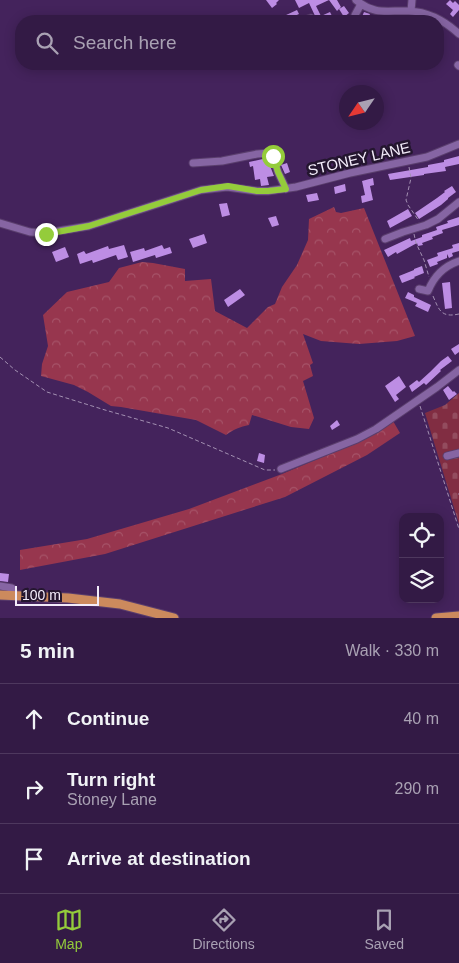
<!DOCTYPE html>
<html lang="en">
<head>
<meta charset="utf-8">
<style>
	body { margin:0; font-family:Helvetica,sans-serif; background:#3e2750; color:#f1f3f6 }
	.controls { position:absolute; right:15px; bottom:15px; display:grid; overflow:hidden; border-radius:10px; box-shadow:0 2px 12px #0003 }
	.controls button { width:45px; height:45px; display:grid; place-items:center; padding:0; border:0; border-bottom:1px solid #4e385e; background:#331a45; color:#f1f3f6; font:25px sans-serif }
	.compass { position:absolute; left:339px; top:85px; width:45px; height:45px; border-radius:50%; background:#331a45; box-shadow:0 2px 12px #0003; rotate:235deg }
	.scale { position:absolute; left:15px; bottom:12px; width:84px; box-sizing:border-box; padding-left:5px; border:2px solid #f3ecfa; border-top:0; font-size:14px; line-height:18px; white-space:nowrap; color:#f3ecfa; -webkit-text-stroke:4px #24162f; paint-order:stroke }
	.stop { position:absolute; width:15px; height:15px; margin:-11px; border:4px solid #94cc3b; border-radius:50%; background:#fff }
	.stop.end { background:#94cc3b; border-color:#fff; box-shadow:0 1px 5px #0008 }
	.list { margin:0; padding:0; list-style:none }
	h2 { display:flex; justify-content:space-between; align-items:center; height:65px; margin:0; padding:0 20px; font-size:21px }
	h2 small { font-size:16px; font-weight:400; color:#a9a1b3 }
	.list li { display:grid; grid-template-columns:32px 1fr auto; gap:15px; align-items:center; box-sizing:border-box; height:70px; padding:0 20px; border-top:1px solid #4e385e }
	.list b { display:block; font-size:19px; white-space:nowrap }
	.list p { margin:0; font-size:16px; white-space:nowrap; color:#a9a1b3 }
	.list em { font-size:16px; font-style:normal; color:#a9a1b3 }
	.icon { flex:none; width:28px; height:28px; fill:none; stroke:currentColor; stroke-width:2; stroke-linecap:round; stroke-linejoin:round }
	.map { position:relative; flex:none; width:459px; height:618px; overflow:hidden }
	.search { position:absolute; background:#331a45; box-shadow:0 2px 12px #0003; left:15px; right:15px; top:15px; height:55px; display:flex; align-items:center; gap:12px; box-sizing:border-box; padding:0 18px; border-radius:20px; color:#a9a1b3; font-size:19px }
	.sheet { height:275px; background:#331a45 }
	nav { display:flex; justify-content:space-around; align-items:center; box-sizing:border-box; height:70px; border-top:1px solid #4e385e; background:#331a45; font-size:14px; color:#a9a1b3 }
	nav a { display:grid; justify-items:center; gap:2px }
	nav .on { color:#94cc3b }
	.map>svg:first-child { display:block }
	.forest { fill:url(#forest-crowns) }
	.cemetery { fill:url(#cemetery-stones) }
	.building { fill:#bd8de4 }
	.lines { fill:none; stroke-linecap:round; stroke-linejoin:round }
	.minor-casing { stroke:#5a3e6d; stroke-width:9 }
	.major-casing { stroke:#5a3e6d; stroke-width:11 }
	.path { stroke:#a390b2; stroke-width:1; stroke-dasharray:4 2.5; stroke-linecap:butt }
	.minor { stroke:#8665a3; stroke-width:7 }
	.major { stroke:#cc8a5d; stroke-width:9 }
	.route { stroke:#94cc3b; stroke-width:6 }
	.labels { text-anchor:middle; stroke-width:5; stroke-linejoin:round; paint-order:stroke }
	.street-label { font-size:15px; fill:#f3ecfa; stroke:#24162f }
</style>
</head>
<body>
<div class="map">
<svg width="459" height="618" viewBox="0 0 459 618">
	<defs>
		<pattern id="forest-crowns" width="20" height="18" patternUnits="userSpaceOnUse" patternTransform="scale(1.25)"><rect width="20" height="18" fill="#97364e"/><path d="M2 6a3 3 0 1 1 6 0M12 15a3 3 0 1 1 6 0" fill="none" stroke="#a65368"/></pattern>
		<pattern id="cemetery-stones" width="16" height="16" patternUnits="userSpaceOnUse" patternTransform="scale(1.25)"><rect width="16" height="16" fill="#812d42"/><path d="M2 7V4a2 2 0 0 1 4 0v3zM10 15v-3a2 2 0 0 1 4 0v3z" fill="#934c5e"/></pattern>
	</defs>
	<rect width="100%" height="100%" fill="#44235c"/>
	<!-- forest -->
	<path class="forest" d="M 334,207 L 336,212 L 341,213 L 364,208 L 415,336 L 397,341 L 359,344 L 321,341 L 303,334 L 313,363 L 310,365 L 313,376 L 303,381 L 314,418 L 309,429 L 291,427 L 252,415 L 249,425 C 240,427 234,429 226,435 L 196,420 L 121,407 L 111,406 L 88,392 L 74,385 L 41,376 L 42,364 L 48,346 L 43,315 L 67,292 L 109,282 L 119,268 L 142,262 L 153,263 L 185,269 L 185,281 L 211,279 L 215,311 L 247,328 L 268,307 L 275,304 L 282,287 L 297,265 L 308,240 L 309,219 Z
		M 393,421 L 400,433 L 367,455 L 285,497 L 105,554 L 20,570 L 20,550 L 87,539 L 189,509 L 282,474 L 351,445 Z"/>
	<!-- cemetery -->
	<path class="cemetery" d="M 459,393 L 459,524 L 425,413 L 445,405 Z"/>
	<!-- building -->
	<path class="building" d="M 266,0 L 279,0 L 276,3 L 277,4 L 272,8 Z
		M 295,0 L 337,0 L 341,7 L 337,11 L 329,0 L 316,6 L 321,16 L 330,12 L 332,16 L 320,21 L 319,17 L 316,18 L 309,3 L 299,8 Z
		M 450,0 L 453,3 L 455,1 L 459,5 L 459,10 L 453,17 L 450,14 L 453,10 L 446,4 Z
		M 344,6 L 349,13 L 344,17 L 339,9 Z
		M 297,10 L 299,14 L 284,21 L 273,21 Z
		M 364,12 L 370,14 L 367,21 L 361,19 Z
		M 459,156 L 459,164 L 445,167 L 446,171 L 424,174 L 424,175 L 390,180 L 388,174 L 428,167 L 428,165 L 444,162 L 444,160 Z
		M 267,158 L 274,176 L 267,177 L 269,185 L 261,186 L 260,179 L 255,180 L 253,166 L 250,167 L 249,162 Z
		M 287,163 L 290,172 L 285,174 L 281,165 Z
		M 373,178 L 374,185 L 370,186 L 373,200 L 362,203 L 361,196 L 365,195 L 362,181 Z
		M 345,184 L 346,191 L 335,194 L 334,187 Z
		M 452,186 L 456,192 L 448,198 L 448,199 L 441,205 L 419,219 L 415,213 L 437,198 L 445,192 L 444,191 Z
		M 317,193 L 319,200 L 308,202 L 306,195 Z
		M 227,203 L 230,215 L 222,217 L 219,204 Z
		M 408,209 L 412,216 L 390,228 L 387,221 Z
		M 276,216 L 279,225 L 272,227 L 268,218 Z
		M 459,217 L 459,225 L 442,230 L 443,233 L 432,237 L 433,239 L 422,243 L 423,245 L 418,246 L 417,243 L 397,254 L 396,252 L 388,257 L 384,250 L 410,238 L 411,241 L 422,237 L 422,235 L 437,230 L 436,227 L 448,223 L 447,221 Z
		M 204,234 L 207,243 L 193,248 L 189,239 Z
		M 459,243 L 459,251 L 452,253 L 453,256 L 449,258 L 447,254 L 447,258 L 437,262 L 438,264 L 430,267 L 427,260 L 438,256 L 437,253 L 453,248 L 452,245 Z
		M 124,245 L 128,257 L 118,260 L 116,255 L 93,263 L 92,260 L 80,264 L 77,254 L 84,251 L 86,254 L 108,246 L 109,249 Z
		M 162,245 L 164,249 L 170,247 L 172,253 L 156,258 L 155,255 L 133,262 L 130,252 L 144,248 L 145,251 Z
		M 65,247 L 69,257 L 56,262 L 52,252 Z
		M 422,266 L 424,273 L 414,277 L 415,278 L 402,283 L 399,276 L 414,270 L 414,269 Z
		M 450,282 L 452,308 L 445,309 L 442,283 Z
		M 240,289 L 245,295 L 228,307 L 224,300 Z
		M 408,292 L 414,295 L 414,297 L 431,305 L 428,312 L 415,306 L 417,303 L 405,298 Z
		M 459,344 L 459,352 L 455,355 L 451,349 Z
		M 448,356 L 452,361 L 440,370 L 441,371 L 426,385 L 424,383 L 412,392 L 409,386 L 417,380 L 419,382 L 430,372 L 441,361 Z
		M 399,376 L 406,387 L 396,395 L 399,399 L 395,402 L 385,386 Z
		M 448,386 L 453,392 L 454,391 L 457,394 L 449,400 L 443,390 Z
		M 337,420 L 340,425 L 332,430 L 330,426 Z
		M 259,453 L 265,455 L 264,463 L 257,461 Z
		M 0,573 L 9,574 L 8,582 L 0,581 Z"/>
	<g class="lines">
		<!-- minor casing -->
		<g class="minor-casing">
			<path id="minor" d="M 356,0 C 375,16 388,10 409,11 C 429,12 445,21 459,34
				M 411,11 L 412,0
				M 303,21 L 311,18
				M 354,21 L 355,15 L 361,4
				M 458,65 L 459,66
				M 193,163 L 222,161 L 257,154 L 269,153 L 273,156 L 278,172 L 286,189
				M 0,223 L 30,232 L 46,233 L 89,226 L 201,190 L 227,187 L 257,191 L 268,191 L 296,187 L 350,173 L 427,157 L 459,144
				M 385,239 L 403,232 L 426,225 L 438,219 L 459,202
				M 419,289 L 428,291 C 434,276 444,266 459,261
				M 447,456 L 459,453
				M 281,469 L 357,439 L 376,429 L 437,387 L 459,370
				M 0,586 L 12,588 L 15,596"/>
		</g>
		<!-- major casing -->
		<g class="major-casing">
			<path id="major" d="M 0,595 L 68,598 L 120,604 L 174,618
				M 436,618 L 459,616"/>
		</g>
		<!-- path -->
		<path class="path" d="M 409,167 L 411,178 L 406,200 L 408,205 L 419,221
			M 414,234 L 416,243 L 424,260 L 429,277
			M 433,296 C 439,310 441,318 459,314
			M 0,357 L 15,370 L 47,392 L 105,410 L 168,428 L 265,470 L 275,470
			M 420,406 L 459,529
			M 458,494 L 459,494"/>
		<!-- minor -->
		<use href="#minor" class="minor"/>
		<!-- major -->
		<use href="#major" class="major"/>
	</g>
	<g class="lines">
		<!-- route -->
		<path class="route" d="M 46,234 L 89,226 L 201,190 L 228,186 L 257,191 L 268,191 L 286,189 L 278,172 L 273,156"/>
	</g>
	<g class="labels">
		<!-- street labels -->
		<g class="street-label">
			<text transform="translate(359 159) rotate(-13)" y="5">STONEY LANE</text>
		</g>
	</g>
</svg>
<div class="controls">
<button><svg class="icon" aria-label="locate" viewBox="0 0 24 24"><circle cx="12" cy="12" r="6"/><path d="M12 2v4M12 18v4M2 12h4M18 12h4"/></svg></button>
<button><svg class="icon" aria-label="layers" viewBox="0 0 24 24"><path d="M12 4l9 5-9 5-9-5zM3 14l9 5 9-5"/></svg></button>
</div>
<svg class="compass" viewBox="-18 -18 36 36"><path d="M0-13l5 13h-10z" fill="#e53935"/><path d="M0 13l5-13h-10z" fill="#a9a1b3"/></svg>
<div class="scale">100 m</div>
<div class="stop" style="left:273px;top:156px"></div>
<div class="stop end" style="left:46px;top:234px"></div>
<div class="search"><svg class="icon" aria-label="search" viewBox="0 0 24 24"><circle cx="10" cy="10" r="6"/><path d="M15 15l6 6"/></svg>Search here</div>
</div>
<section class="sheet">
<h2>5 min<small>Walk · 330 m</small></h2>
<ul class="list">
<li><svg class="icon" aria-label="ahead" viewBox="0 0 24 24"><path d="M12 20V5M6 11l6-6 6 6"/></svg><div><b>Continue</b></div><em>40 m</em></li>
<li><svg class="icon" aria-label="right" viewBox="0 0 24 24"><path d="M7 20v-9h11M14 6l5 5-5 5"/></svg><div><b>Turn right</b><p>Stoney Lane</p></div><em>290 m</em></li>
<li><svg class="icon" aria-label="arrive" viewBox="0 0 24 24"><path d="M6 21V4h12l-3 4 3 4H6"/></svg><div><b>Arrive at destination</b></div></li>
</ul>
</section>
<nav>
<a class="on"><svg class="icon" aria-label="map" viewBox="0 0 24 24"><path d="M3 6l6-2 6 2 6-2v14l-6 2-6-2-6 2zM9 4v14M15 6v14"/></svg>Map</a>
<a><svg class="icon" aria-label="directions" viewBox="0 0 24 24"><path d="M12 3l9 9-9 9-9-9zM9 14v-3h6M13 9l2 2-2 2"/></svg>Directions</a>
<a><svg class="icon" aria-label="saved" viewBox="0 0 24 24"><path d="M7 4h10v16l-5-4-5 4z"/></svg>Saved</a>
</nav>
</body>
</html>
